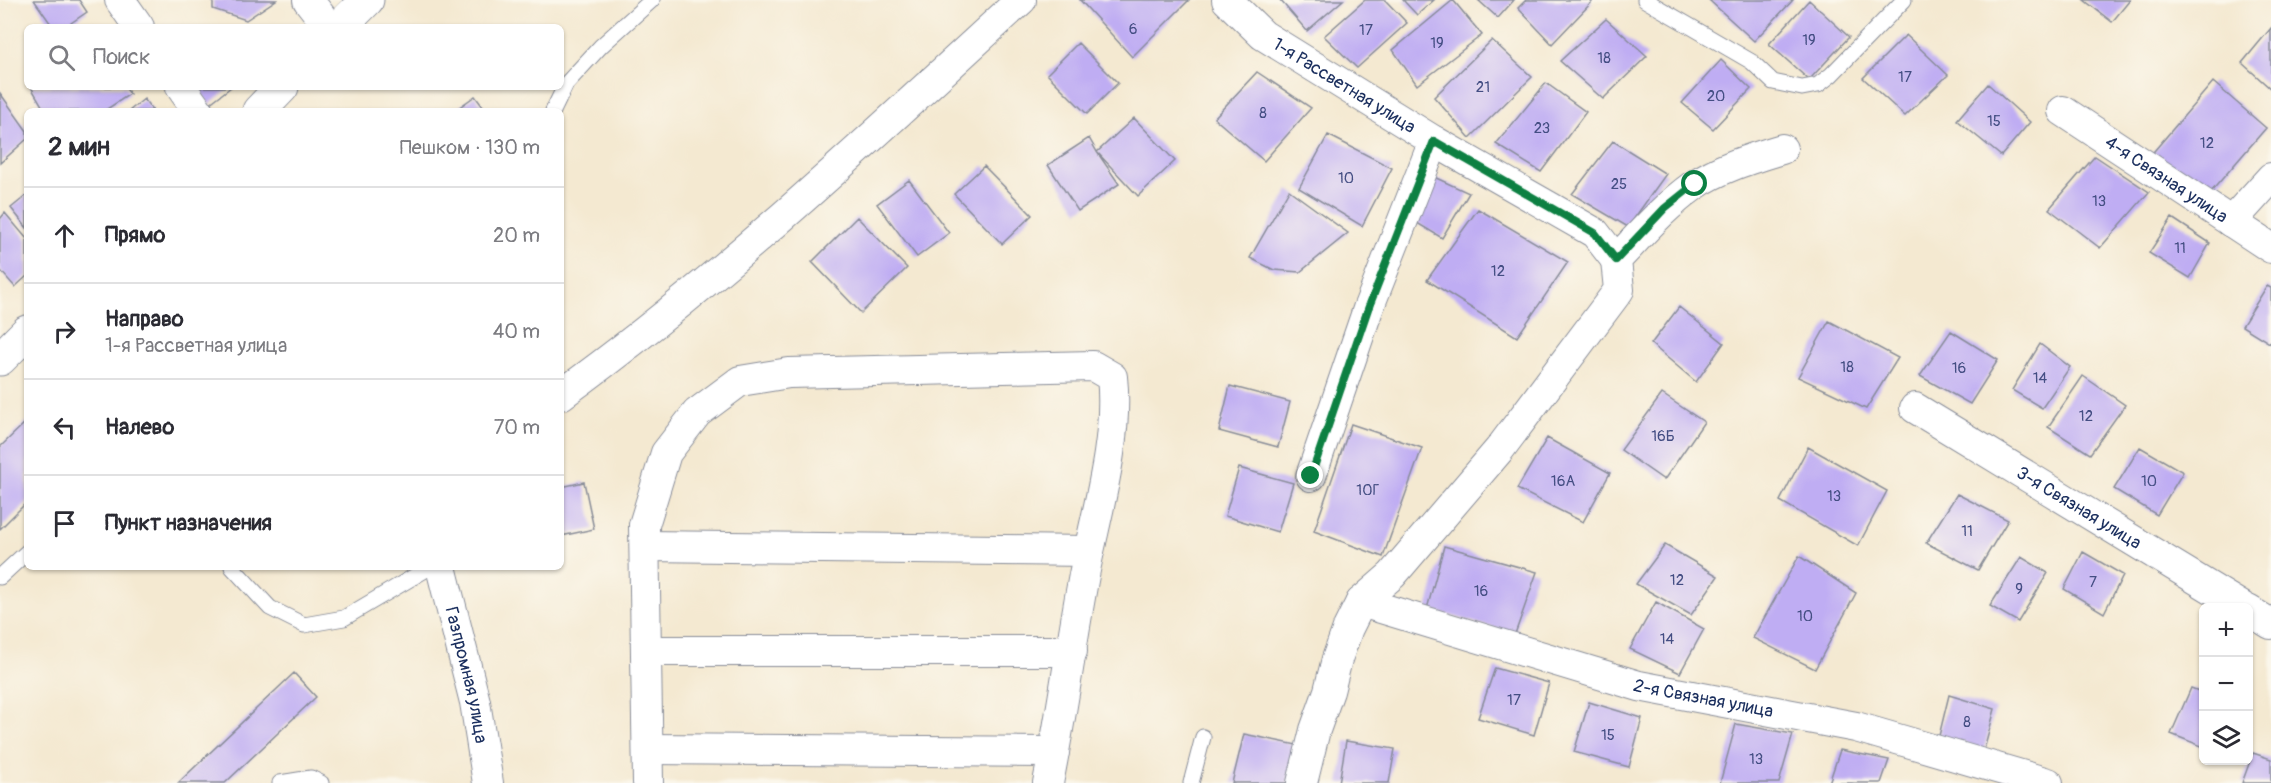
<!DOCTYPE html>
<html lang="ru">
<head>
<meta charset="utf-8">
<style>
	body { margin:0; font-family:Pangolin,sans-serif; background:#f7f7f7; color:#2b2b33 }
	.controls { position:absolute; right:18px; bottom:18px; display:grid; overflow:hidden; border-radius:9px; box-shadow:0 2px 4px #0004 }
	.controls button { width:54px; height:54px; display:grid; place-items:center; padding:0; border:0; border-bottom:2px solid #e1e1e2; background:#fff; color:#2b2b33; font:30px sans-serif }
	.stop { position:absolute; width:18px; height:18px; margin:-14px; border:4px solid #0b8043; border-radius:50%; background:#fff }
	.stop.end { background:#0b8043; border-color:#fff; box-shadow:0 2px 6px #0008 }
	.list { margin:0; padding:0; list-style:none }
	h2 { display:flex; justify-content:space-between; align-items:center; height:78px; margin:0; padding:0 24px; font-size:26px }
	h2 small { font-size:20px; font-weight:400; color:#7c7c81 }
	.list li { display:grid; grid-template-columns:39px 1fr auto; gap:18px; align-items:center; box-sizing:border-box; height:96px; padding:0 24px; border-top:2px solid #e1e1e2 }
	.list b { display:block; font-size:22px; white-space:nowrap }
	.list p { margin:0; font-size:20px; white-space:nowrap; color:#7c7c81 }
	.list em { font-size:20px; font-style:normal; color:#7c7c81 }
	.icon { flex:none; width:33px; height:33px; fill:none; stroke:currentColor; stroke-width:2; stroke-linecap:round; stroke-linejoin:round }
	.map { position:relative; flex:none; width:2271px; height:783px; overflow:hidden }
	.search { position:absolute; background:#fff; box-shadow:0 2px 4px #0004; left:24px; top:24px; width:540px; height:66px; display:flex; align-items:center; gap:15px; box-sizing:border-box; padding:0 21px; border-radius:9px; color:#7c7c81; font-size:22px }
	.panel { position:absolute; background:#fff; box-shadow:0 2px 4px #0004; left:24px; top:108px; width:540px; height:462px; border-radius:9px }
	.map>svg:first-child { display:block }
	.building { fill:#bfadf3 }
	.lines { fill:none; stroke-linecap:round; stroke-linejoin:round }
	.lane-casing { stroke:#888c98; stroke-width:17 }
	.street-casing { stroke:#888c98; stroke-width:32 }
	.secondary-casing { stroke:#888c98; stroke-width:35 }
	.lane { stroke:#fff; stroke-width:15 }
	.street { stroke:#fff; stroke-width:30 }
	.secondary { stroke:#fff; stroke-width:33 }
	.route { stroke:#0b8043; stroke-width:8 }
	.labels { text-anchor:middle; stroke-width:4.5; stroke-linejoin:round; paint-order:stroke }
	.number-label { font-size:15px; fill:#444e83 }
	.street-label { font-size:18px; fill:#1b2f5e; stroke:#fbf7ec }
</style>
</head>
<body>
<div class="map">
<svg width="2271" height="783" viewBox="0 0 2271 783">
	<rect width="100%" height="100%" fill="#fbf7ec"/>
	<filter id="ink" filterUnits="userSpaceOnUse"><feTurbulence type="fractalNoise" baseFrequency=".0167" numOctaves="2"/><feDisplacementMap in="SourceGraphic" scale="12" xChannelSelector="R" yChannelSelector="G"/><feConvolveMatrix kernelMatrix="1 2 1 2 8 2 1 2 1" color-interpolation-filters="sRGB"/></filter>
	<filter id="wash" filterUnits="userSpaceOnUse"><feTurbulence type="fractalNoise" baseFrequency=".008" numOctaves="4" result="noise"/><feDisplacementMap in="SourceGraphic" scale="24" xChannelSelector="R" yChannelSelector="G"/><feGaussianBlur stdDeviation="1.35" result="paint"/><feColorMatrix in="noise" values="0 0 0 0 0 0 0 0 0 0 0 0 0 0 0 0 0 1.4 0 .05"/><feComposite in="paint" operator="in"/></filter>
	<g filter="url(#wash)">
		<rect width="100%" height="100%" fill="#f4e9d1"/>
		<g id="blocks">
			<!-- building -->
			<path class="building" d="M 34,0 L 79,0 L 87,12 L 65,27 L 53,27 Z
				M 213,0 L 276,0 L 246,20 L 213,9 Z
				M 1080,0 L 1189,0 L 1132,57 Z
				M 1280,0 L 1343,0 L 1307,31 Z
				M 1365,0 L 1385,0 L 1407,23 L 1357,68 L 1324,36 Z
				M 1403,0 L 1434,0 L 1417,15 Z
				M 1453,0 L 1482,35 L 1417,85 L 1393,50 Z
				M 1478,0 L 1514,0 L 1498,18 Z
				M 1526,0 L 1590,0 L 1592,2 L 1552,44 L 1518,8 Z
				M 1709,0 L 1793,0 L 1754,41 Z
				M 1809,0 L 1849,37 L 1809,80 L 1769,44 Z
				M 2084,0 L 2130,0 L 2112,22 Z
				M 1606,19 L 1647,56 L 1603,99 L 1560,61 Z
				M 2271,28 L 2271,89 L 2242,63 Z
				M 1906,35 L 1948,75 L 1905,116 L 1863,78 Z
				M 1492,40 L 1532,77 L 1470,138 L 1434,97 Z
				M 1078,43 L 1118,83 L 1087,114 L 1047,74 Z
				M 1721,60 L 1751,89 L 1713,129 L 1682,103 Z
				M 1257,72 L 1311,108 L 1264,161 L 1214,118 Z
				M 2213,82 L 2266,128 L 2204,200 L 2149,157 Z
				M 1546,83 L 1586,112 L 1541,172 L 1496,144 Z
				M 1988,84 L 2030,122 L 2001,156 L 1957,120 Z
				M 31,87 L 125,87 L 130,94 L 104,111 L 45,111 Z
				M 197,87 L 231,87 L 209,104 Z
				M 0,93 L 27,131 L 27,139 L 0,163 Z
				M 475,96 L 486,111 L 454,111 Z
				M 144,99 L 153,111 L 129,111 Z
				M 1134,118 L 1175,161 L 1138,196 L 1097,152 L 1119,184 L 1078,211 L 1048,165 L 1089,138 L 1097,152 Z
				M 1328,135 L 1392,168 L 1362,226 L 1299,188 Z
				M 1613,141 L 1666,174 L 1628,227 L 1572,194 Z
				M 2095,156 L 2149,192 L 2100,248 L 2049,209 Z
				M 984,166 L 1032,215 L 1002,244 L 954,194 Z
				M 1434,177 L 1469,193 L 1442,238 L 1412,220 Z
				M 909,180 L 949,233 L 917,257 L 877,204 Z
				M 1289,190 L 1348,233 L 1300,272 L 1274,270 L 1250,258 Z
				M 27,195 L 27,228 L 11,208 Z
				M 1478,209 L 1568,262 L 1517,337 L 1427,280 Z
				M 5,213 L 27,239 L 27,276 L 15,287 L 0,270 L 0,219 Z
				M 857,217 L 907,268 L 861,313 L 812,262 Z
				M 2172,218 L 2210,243 L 2190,278 L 2149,253 Z
				M 2267,286 L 2271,288 L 2271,344 L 2242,326 Z
				M 1679,307 L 1724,343 L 1696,382 L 1651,344 Z
				M 1829,321 L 1898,358 L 1866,409 L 1798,377 Z
				M 1951,331 L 1998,360 L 1970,404 L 1920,376 Z
				M 2040,344 L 2070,367 L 2042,408 L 2012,390 Z
				M 2083,376 L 2125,405 L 2090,454 L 2048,427 Z
				M 1230,386 L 1290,402 L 1278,447 L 1219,431 Z
				M 1662,394 L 1704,422 L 1664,480 L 1621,450 Z
				M 27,421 L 27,502 L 0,529 L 0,447 Z
				M 1351,424 L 1422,448 L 1383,557 L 1314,531 Z
				M 1547,438 L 1610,473 L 1583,522 L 1517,489 Z
				M 1808,447 L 1887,491 L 1858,546 L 1780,501 Z
				M 2140,447 L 2183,472 L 2157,515 L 2114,489 Z
				M 1239,468 L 1293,483 L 1278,532 L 1225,516 Z
				M 584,482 L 594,529 L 561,536 L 561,487 Z
				M 1957,494 L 2008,520 L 1978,570 L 1926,543 Z
				M 1665,545 L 1718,576 L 1691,615 L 1636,584 Z
				M 1444,546 L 1537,572 L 1515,634 L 1427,609 Z
				M 2083,552 L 2123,575 L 2104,613 L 2064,589 Z
				M 1799,556 L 1856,593 L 1815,669 L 1753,638 Z
				M 2021,557 L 2048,573 L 2018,622 L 1990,606 Z
				M 1656,602 L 1704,629 L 1680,673 L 1630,649 Z
				M 1495,668 L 1549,683 L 1534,735 L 1478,718 Z
				M 294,673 L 316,697 L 225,783 L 178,783 Z
				M 2191,688 L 2204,693 L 2204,747 L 2171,734 Z
				M 1949,695 L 1995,709 L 1984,750 L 1939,736 Z
				M 1589,702 L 1642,718 L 1629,767 L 1574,752 Z
				M 1736,724 L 1793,734 L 1779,783 L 1720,783 Z
				M 1244,734 L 1297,745 L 1288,783 L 1232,783 Z
				M 1346,741 L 1395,749 L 1389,783 L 1339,783 Z
				M 1840,750 L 1889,760 L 1881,783 L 1829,783 Z
				M 2253,753 L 2271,759 L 2271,783 L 2242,783 Z"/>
		</g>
	</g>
	<g filter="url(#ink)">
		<use href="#blocks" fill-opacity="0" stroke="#888c98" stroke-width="1.5"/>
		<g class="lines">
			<!-- lane casing -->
			<g class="lane-casing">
				<path id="lane" d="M 1645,0 L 1752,62 L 1773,82 L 1802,88 L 1818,85 L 1831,75 L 1904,0
					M 553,111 L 566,84 L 601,46 L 652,0
					M 232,567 L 270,608 L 304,625 L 344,618 L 430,567
					M 0,577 L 27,552
					M 280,783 L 311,778 L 321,783
					M 1191,783 L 1203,737"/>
			</g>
			<!-- street casing -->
			<g class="street-casing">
				<g id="street">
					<path d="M 120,0 L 139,27"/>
					<path d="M 308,0 L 329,27"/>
					<path id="s1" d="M 1227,0 L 1263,35 L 1434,141 L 1595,233 L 1616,260"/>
					<path d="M 181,87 L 198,111"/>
					<path id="s2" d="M 2063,111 L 2271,248"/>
					<path d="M 2231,222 L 2271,178"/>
					<path d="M 561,395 C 725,276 872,137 1021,0"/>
					<path id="s3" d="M 1915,408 L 2244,608"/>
					<path d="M 1311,476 L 1368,309 L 1434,141"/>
					<path d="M 645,546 L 1089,551"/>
					<path id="s4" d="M 441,567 L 475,702 L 488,783"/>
					<path id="s5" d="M 1361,602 L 1639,686 L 1856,727 L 2048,783"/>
					<path d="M 2248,610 L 2271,624"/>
					<path d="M 646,651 L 1072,651"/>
					<path d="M 648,749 L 1054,752"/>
					<path d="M 648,783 L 644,525 L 666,453 L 697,413 L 740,381 L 789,373 L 1093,366 L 1112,377 C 1119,439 1096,514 1084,575 C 1071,644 1062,714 1048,783"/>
					<path d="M 1302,783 L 1315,730 L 1329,691 L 1337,659 L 1348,628 L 1361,602 L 1392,575 L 1499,450 L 1619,290 L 1616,260 C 1641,234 1664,207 1693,186 C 1719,168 1752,158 1782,149"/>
				</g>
			</g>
			<!-- secondary casing -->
			<g class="secondary-casing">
				<path id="secondary" d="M 340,27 L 367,0
					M 259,111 L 282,87
					M 0,359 L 27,332"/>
			</g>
			<!-- lane -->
			<use href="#lane" class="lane"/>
			<!-- street -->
			<use href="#street" class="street"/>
			<!-- secondary -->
			<use href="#secondary" class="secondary"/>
		</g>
	</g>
	<g class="lines" filter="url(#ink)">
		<!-- route -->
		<path class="route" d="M 1311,476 L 1368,309 L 1434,141 L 1595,233 L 1616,260 L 1665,208 L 1695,184"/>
	</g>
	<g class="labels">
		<!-- number labels -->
		<g class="number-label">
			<text x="1133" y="34">6</text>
			<text x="1366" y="35">17</text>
			<text x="1809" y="45">19</text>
			<text x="1437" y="48">19</text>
			<text x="1604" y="63">18</text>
			<text x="1905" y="82">17</text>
			<text x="1483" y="92">21</text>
			<text x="1716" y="101">20</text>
			<text x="1263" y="118">8</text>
			<text x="1994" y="126">15</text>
			<text x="1542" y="133">23</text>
			<text x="2207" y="148">12</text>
			<text x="1346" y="183">10</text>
			<text x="1619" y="189">25</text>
			<text x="2099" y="206">13</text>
			<text x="2180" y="253">11</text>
			<text x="1498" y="276">12</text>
			<text x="1847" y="372">18</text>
			<text x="1959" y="373">16</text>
			<text x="2040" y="383">14</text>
			<text x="2086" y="421">12</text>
			<text x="1663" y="441">16Б</text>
			<text x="1563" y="486">16А</text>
			<text x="2149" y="486">10</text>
			<text x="1368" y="495">10Г</text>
			<text x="1834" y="501">13</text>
			<text x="1967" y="536">11</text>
			<text x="1677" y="585">12</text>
			<text x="2093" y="587">7</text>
			<text x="2019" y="594">9</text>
			<text x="1481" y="596">16</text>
			<text x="1805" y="621">10</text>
			<text x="1667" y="644">14</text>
			<text x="1514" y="705">17</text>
			<text x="1967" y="727">8</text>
			<text x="1608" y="740">15</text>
			<text x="1756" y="764">13</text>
		</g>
		<!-- street labels -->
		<g class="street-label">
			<text dy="6" stroke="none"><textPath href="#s1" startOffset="146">1-я Рассветная улица</textPath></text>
			<text dy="6" stroke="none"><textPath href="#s2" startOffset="124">4-я Связная улица</textPath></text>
			<text dy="6" stroke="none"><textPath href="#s3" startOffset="192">3-я Связная улица</textPath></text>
			<text dy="6" stroke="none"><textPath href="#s4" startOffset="111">Газпромная улица</textPath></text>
			<text dy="6" stroke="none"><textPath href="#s5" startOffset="356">2-я Связная улица</textPath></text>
		</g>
	</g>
</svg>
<div class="controls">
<button>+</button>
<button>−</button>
<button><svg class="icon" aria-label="layers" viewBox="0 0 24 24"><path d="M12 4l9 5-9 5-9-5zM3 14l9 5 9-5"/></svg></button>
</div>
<div class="stop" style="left:1695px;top:184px"></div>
<div class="stop end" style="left:1311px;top:476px"></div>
<div class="search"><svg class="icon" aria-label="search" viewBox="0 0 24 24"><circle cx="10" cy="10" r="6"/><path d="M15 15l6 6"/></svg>Поиск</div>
<section class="panel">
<h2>2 мин<small>Пешком · 130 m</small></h2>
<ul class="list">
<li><svg class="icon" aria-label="ahead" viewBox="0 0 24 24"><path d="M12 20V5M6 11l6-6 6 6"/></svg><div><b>Прямо</b></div><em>20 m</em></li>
<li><svg class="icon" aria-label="right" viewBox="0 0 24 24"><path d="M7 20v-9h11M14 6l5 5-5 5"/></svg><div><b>Направо</b><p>1-я Рассветная улица</p></div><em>40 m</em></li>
<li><svg class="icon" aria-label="left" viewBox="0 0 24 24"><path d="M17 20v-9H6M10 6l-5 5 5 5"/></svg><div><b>Налево</b></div><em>70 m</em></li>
<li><svg class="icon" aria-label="arrive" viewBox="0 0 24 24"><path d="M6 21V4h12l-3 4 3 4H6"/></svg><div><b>Пункт назначения</b></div></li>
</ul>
</section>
</div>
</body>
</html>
